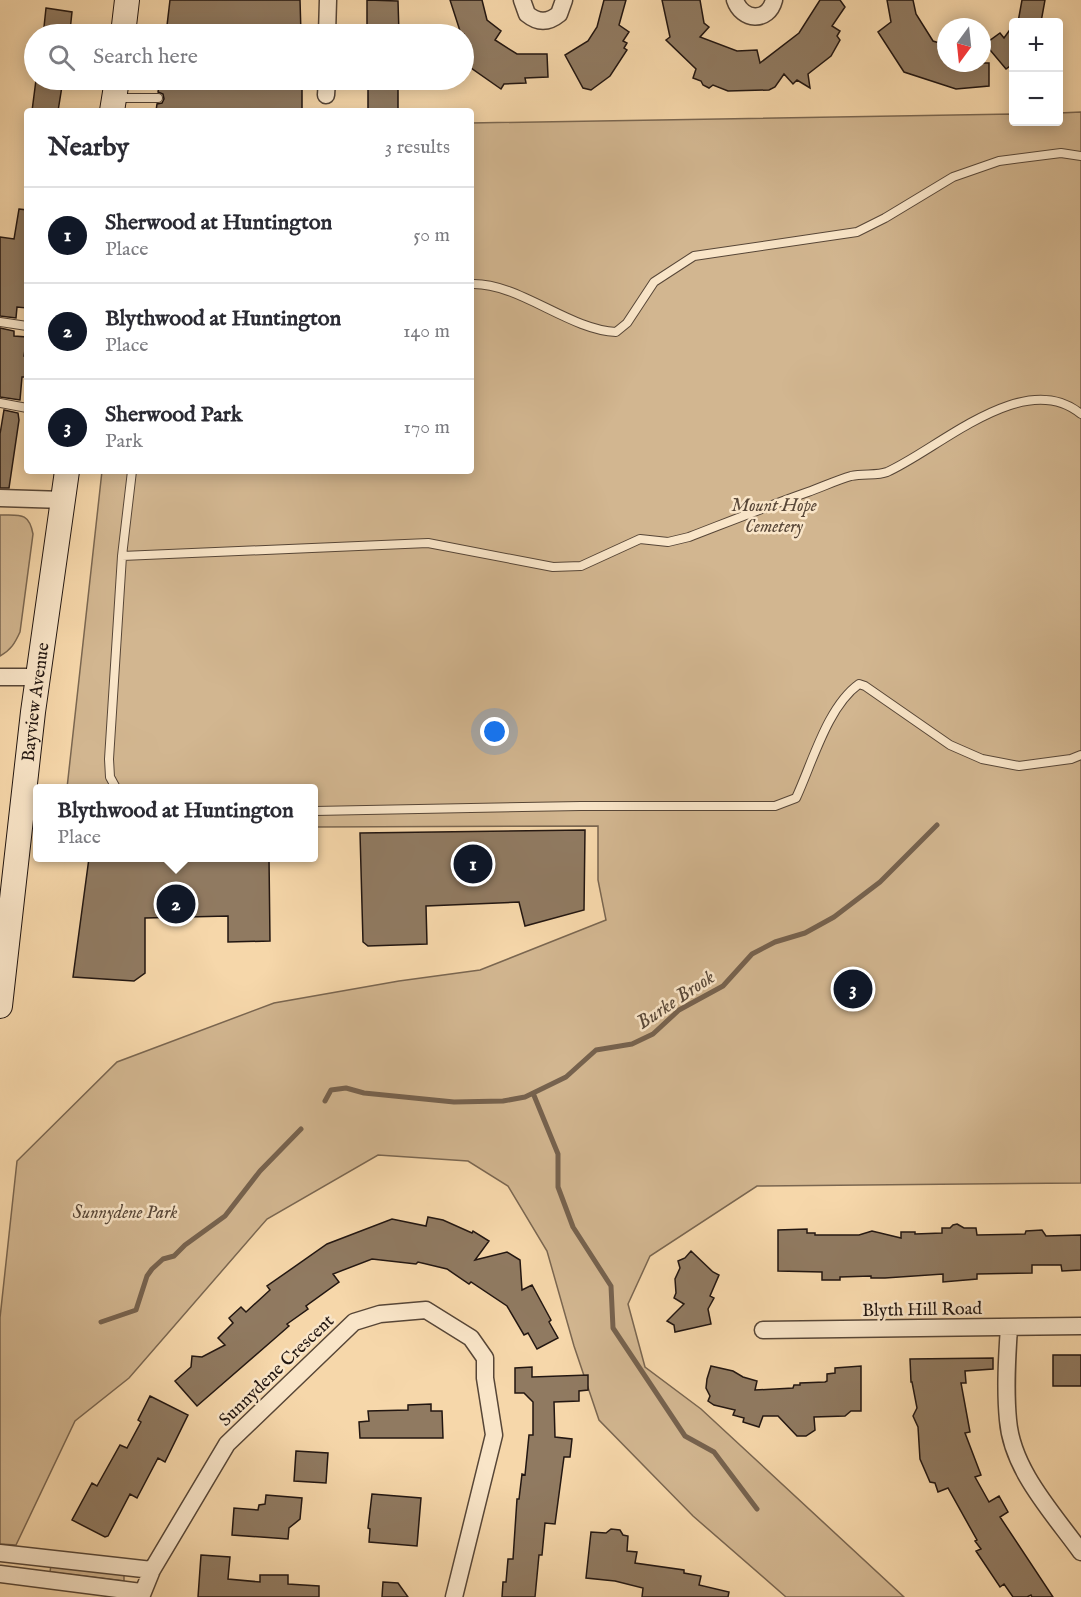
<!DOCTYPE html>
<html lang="en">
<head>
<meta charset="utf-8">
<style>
	body { margin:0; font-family:"IM FELL English",serif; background:#f7f7f7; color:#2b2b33 }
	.controls { position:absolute; right:18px; top:18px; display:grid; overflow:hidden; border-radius:6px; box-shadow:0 3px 15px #0003 }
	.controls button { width:54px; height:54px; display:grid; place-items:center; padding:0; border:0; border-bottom:2px solid #e1e1e2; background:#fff; color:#2b2b33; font:30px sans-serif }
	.compass { position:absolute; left:937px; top:18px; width:54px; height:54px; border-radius:50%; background:#fff; box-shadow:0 3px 15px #0003; rotate:195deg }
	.you { position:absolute; left:495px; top:732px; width:21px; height:21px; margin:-15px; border:4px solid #fff; border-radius:50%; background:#1a73e8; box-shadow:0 0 0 9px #1a73e833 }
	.badge { display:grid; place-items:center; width:39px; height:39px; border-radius:50%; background:#111827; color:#fff; font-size:20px; font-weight:700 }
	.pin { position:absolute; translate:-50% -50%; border:3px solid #fff; box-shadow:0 2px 6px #0006 }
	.popup { position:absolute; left:33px; top:784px; width:285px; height:78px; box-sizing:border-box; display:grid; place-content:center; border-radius:6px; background:#fff; filter:drop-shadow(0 2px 4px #0005); font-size:20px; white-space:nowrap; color:#7c7c81 }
	.popup b { font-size:22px; color:#2b2b33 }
	.popup::after { content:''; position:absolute; left:50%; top:100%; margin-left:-12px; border:12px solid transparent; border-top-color:#fff }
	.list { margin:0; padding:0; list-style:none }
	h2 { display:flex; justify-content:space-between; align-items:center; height:78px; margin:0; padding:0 24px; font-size:26px }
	h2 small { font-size:20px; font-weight:400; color:#7c7c81 }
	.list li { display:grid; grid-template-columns:39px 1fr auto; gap:18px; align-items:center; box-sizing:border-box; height:96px; padding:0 24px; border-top:2px solid #e1e1e2 }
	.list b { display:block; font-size:22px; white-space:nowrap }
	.list p { margin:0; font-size:20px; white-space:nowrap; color:#7c7c81 }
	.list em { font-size:20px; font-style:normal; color:#7c7c81 }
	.icon { flex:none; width:33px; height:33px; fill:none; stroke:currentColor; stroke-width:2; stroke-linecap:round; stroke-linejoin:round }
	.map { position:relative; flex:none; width:1081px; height:1597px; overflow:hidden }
	.search { position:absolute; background:#fff; box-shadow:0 3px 15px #0003; left:24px; top:24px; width:450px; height:66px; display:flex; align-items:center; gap:15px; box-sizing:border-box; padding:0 21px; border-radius:33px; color:#7c7c81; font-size:22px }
	.panel { position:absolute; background:#fff; box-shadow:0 3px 15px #0003; left:24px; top:108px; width:450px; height:366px; border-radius:6px }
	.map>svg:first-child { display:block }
	.green { fill:#d2b690; stroke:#7a6650; stroke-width:1.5 }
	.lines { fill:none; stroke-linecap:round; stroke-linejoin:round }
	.stream { stroke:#76624e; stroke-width:5 }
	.building { fill:#907a61; stroke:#221611; stroke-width:1.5 }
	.lane-casing { stroke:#574637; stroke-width:10 }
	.street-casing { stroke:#574637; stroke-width:19 }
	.secondary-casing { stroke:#221611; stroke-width:26 }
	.lane { stroke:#f9e5c8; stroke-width:8 }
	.street { stroke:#f9e5c8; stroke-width:16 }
	.secondary { stroke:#f9e5c8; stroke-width:24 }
	.labels { text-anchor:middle; stroke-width:5; stroke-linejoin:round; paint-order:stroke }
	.park-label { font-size:18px; font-style:italic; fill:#574637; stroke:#f9e5c8 }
	.street-label { font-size:18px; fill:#221611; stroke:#f9e5c8 }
	.water-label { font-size:20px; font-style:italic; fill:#5a4939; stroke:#f9e5c8 }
</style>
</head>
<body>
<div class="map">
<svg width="1081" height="1597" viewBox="0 0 1081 1597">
	<rect width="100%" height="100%" fill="#f6d7aa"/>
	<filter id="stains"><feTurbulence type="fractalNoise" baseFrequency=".00333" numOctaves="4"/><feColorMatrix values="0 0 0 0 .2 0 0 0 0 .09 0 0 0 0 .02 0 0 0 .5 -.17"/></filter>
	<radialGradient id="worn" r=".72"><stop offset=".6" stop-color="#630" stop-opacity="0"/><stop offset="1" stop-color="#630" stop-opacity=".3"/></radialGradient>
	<!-- green -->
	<path class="green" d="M 1081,112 L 1081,1183 L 757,1186 L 650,1256 L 628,1304 L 645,1367 L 701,1409 L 904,1597 L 786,1597 L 693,1516 L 599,1420 L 574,1346 L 547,1251 L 508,1186 L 468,1161 L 378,1155 L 267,1219 L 129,1378 L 75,1421 L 16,1545 L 0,1544 L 0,1318 L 17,1161 L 117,1062 L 274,1003 L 399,981 L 480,970 L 606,920 L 598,880 L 598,826 L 314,827 L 314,788 L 67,788 L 102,471 L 471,471 L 471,123 L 1013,114 L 1014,122 L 1058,122 L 1059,113 Z
		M 0,515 C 20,515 29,512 33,534 L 20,632 C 15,643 11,650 0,656 Z
		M 51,1565 L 124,1574 L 124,1581 L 50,1572 Z"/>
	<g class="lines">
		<!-- stream -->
		<path class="stream" d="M 533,1093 L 558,1154 L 558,1187 L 573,1227 L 611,1286 L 613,1328 L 685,1436 L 714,1452 L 757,1509
			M 325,1101 L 331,1090 L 346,1088 L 364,1093 L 454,1102 L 503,1101 L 525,1097 L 566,1077 L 596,1050 L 632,1044 L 653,1034 L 679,1010 L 723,986 L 752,954 L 775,942 L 805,933 L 834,917 L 880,882 L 937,825
			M 101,1322 L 136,1310 L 147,1276 L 152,1269 L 163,1259 L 174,1256 L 185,1245 L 225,1216 L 260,1171 L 301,1129"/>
	</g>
	<!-- building -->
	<path class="building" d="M 170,0 L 300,0 L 301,34 L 166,34 Z
		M 367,0 L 398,1 L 399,34 L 367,34 Z
		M 450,0 L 482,0 L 487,20 L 501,31 L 495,40 L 517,54 L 547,54 L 548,77 L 525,78 L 526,83 L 504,84 L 501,89 L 464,63 L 464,34 L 461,34 Z
		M 604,0 L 626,0 L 619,25 L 629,32 L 623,41 L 627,43 L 624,48 L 627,50 L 610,76 L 591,90 L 583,88 L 565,55 L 588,41 L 597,27 Z
		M 662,0 L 700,0 L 704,23 L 709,27 L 700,37 L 737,51 L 757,50 L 760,63 L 799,33 L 820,0 L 840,0 L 845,7 L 832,26 L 840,31 L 837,36 L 840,40 L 831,56 L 808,74 L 810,88 L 797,80 L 793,84 L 784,74 L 775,87 L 769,90 L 728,91 L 713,85 L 709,88 L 703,85 L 701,81 L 693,78 L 696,69 L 666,40 L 670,37 Z
		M 887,0 L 913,0 L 916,14 L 933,41 L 946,45 L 946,63 L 989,63 L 989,86 L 956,89 L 904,72 L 878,32 L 891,22 Z
		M 1022,0 L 1045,0 L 1041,22 L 1018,22 Z
		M 46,8 L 72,12 L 70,31 L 44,27 Z
		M 1014,24 L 1014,63 L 1006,69 L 985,44 L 1000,33 L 1004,38 Z
		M 36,80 L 63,80 L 58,111 L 32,111 Z
		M 160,80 L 302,80 L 302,111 L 156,111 L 157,104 L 162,103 L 164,99 L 163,94 L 158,92 Z
		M 368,80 L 398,80 L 398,111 L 368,111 Z
		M 19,209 L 27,210 L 27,308 L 17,307 L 16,318 L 0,316 L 0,237 L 14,239 Z
		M 0,328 L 14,331 L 14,336 L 27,337 L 24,356 L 27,356 L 27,377 L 22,377 L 20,400 L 0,397 Z
		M 4,410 L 18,413 L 19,420 L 9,488 L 0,488 L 0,434 Z
		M 585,830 L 584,910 L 525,926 L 519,902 L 426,906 L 427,944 L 368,946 L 363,942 L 360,833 Z
		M 89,858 L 269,858 L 270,941 L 228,942 L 228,916 L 145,918 L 145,973 L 134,981 L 73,977 Z
		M 428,1217 L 443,1220 L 472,1233 L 473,1231 L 489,1241 L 475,1260 L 507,1252 L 520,1260 L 522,1290 L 532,1285 L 551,1320 L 549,1322 L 558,1338 L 537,1349 L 528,1333 L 524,1335 L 507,1306 L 471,1282 L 469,1284 L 447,1269 L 418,1262 L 416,1264 L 372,1259 L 333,1274 L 339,1282 L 306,1306 L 308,1309 L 287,1324 L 289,1326 L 273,1340 L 197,1406 L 175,1381 L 191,1367 L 192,1356 L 202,1357 L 225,1345 L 218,1338 L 233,1323 L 229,1318 L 241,1307 L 246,1312 L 270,1290 L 267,1286 L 327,1244 L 392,1219 L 426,1226 Z
		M 957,1224 L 964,1228 L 976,1228 L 977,1235 L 1025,1234 L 1026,1231 L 1042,1230 L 1046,1236 L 1081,1235 L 1081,1270 L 1062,1271 L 1061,1265 L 1032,1265 L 1032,1273 L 977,1274 L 977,1279 L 943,1282 L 943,1274 L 885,1278 L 871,1278 L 871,1276 L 840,1277 L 840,1280 L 822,1280 L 822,1272 L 778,1271 L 778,1230 L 807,1229 L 807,1233 L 815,1233 L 815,1235 L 859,1235 L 872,1231 L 901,1238 L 901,1232 L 915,1232 L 915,1234 L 942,1233 L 942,1228 L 950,1228 L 953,1225 Z
		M 691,1251 L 713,1272 L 719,1275 L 710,1296 L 714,1298 L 708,1309 L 711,1324 L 675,1332 L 674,1325 L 667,1321 L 684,1304 L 674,1298 L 676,1293 L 675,1279 L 680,1268 L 678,1261 L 685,1258 Z
		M 1053,1355 L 1081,1355 L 1081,1386 L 1053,1386 Z
		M 993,1358 L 993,1369 L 965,1371 L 966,1383 L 961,1383 L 970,1432 L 965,1433 L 981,1475 L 975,1477 L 989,1502 L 999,1496 L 1008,1512 L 1000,1517 L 1053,1597 L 1032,1597 L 1031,1595 L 1027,1597 L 1013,1597 L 1004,1584 L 1000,1587 L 976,1551 L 981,1549 L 975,1541 L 977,1540 L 948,1488 L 938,1492 L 935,1483 L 930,1482 L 920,1459 L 918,1427 L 913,1416 L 917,1408 L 912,1382 L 911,1382 L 910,1359 Z
		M 711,1366 L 733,1371 L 743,1377 L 757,1381 L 755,1390 L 793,1388 L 794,1385 L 800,1385 L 800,1383 L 825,1382 L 827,1381 L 827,1374 L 835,1373 L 835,1368 L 861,1366 L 861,1411 L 851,1411 L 845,1416 L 814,1417 L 815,1430 L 806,1436 L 797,1436 L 778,1416 L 763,1416 L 759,1427 L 743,1422 L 744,1418 L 733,1415 L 735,1410 L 714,1405 L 708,1401 L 710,1396 L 706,1388 L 707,1379 Z
		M 532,1367 L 532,1377 L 588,1375 L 588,1390 L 579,1391 L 579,1401 L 554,1402 L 555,1437 L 572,1439 L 570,1457 L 564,1457 L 555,1524 L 545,1523 L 542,1555 L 539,1555 L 535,1597 L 502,1597 L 503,1582 L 506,1582 L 508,1559 L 513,1559 L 517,1499 L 519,1499 L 522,1474 L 525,1475 L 529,1435 L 533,1435 L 533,1402 L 524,1393 L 515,1393 L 515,1368 Z
		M 150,1396 L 188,1415 L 165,1462 L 158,1458 L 137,1498 L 130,1494 L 108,1536 L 105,1537 L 72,1520 L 92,1483 L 97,1486 L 120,1445 L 127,1448 L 141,1422 L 138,1420 Z
		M 431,1404 L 431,1411 L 442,1411 L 443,1438 L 360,1438 L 359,1422 L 369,1421 L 368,1411 L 408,1410 L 408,1405 Z
		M 296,1451 L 328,1453 L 326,1483 L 294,1481 Z
		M 372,1494 L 421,1498 L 417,1546 L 369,1542 L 370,1529 L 368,1528 Z
		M 266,1495 L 302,1498 L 300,1519 L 289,1528 L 288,1539 L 232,1535 L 234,1508 L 258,1510 L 259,1505 L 265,1504 Z
		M 611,1529 L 620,1530 L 623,1535 L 628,1536 L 627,1551 L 637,1552 L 635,1563 L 684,1570 L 684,1573 L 701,1576 L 699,1585 L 729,1592 L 728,1597 L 642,1597 L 643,1588 L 615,1581 L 586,1578 L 591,1532 L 606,1533 Z
		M 201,1555 L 230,1557 L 228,1579 L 260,1582 L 260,1575 L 288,1575 L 288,1584 L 319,1586 L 319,1597 L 198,1597 Z
		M 383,1582 L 398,1583 L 408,1597 L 382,1597 Z"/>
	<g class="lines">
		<!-- lane casing -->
		<g class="lane-casing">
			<path id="lane" d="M 117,98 L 158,98
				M 471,284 C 518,282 569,330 616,332 L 627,323 L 654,282 L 694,256 L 857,232 L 885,218 L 953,177 L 999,161 L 1061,153 L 1081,156
				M 0,322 L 27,326
				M 0,403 L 27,408
				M 122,556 L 428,543 L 553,567 L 581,566 L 640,539 L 668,542 L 689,537 C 728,522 768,506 808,492 C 822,487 837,480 851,476 C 863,473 877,476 887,472 C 939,449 1024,367 1081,414
				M 116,788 L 110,777 L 109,759 L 122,556 L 132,471
				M 314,811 L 581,806 L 775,806 L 796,798 C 812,764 827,707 859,684 L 865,686 L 950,745 L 982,759 L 1019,766 L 1071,759 L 1081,755"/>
		</g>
		<!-- street casing -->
		<g class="street-casing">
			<path id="street" d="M 522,0 L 527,14 C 538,23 548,23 559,14 L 564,0
				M 735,0 C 742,21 768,23 774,0
				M 327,34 L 328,0
				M 326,95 L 327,80
				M 0,498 L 64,500
				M 0,677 L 38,677
				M 1009,1327 C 1007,1357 1005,1389 1008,1420 C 1012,1470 1053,1513 1081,1552
				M 763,1330 L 1081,1326
				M 0,1553 L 152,1570
				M 0,1574 L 141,1592
				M 141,1597 L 152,1570 L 227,1444 L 354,1322 L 380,1314 L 426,1310 L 471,1338 L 485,1358 L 485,1378 L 494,1435 L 454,1597"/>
		</g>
		<!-- secondary casing -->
		<g class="secondary-casing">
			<g id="secondary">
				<path d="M 123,34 L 127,0"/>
				<path d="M 112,111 L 117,80"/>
				<path id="s1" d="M 0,1006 L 33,712 L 67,471"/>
			</g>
		</g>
		<!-- lane -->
		<use href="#lane" class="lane"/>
		<!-- street -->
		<use href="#street" class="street"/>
		<!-- secondary -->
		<use href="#secondary" class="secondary"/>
	</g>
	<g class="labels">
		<!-- park labels -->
		<g class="park-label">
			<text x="774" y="511">Mount Hope<tspan x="774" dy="21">Cemetery</tspan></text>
			<text x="125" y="1218">Sunnydene Park</text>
		</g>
		<!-- street labels -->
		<g class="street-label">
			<text dy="6" stroke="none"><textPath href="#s1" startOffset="306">Bayview Avenue</textPath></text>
			<text transform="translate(922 1309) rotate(-1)" y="6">Blyth Hill Road</text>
			<text transform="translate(276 1370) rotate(-44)" y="6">Sunnydene Crescent</text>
		</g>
		<!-- water labels -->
		<g class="water-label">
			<text transform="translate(675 999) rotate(-34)" y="7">Burke Brook</text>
		</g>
	</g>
	<rect width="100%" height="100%" filter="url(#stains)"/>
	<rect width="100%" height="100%" fill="url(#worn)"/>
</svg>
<div class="controls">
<button>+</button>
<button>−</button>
</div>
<svg class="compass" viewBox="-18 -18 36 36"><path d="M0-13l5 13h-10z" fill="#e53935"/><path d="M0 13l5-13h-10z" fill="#7c7c81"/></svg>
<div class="you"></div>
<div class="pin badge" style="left:473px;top:864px">1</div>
<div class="pin badge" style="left:176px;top:904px">2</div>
<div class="popup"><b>Blythwood at Huntington</b>Place</div>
<div class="pin badge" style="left:853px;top:989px">3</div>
<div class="search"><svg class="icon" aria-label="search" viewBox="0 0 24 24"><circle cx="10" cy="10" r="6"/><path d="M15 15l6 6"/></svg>Search here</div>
<section class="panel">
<h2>Nearby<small>3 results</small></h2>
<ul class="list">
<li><span class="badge">1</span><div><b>Sherwood at Huntington</b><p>Place</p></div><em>50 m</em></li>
<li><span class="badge">2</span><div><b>Blythwood at Huntington</b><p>Place</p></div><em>140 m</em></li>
<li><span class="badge">3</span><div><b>Sherwood Park</b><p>Park</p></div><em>170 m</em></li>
</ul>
</section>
</div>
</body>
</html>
